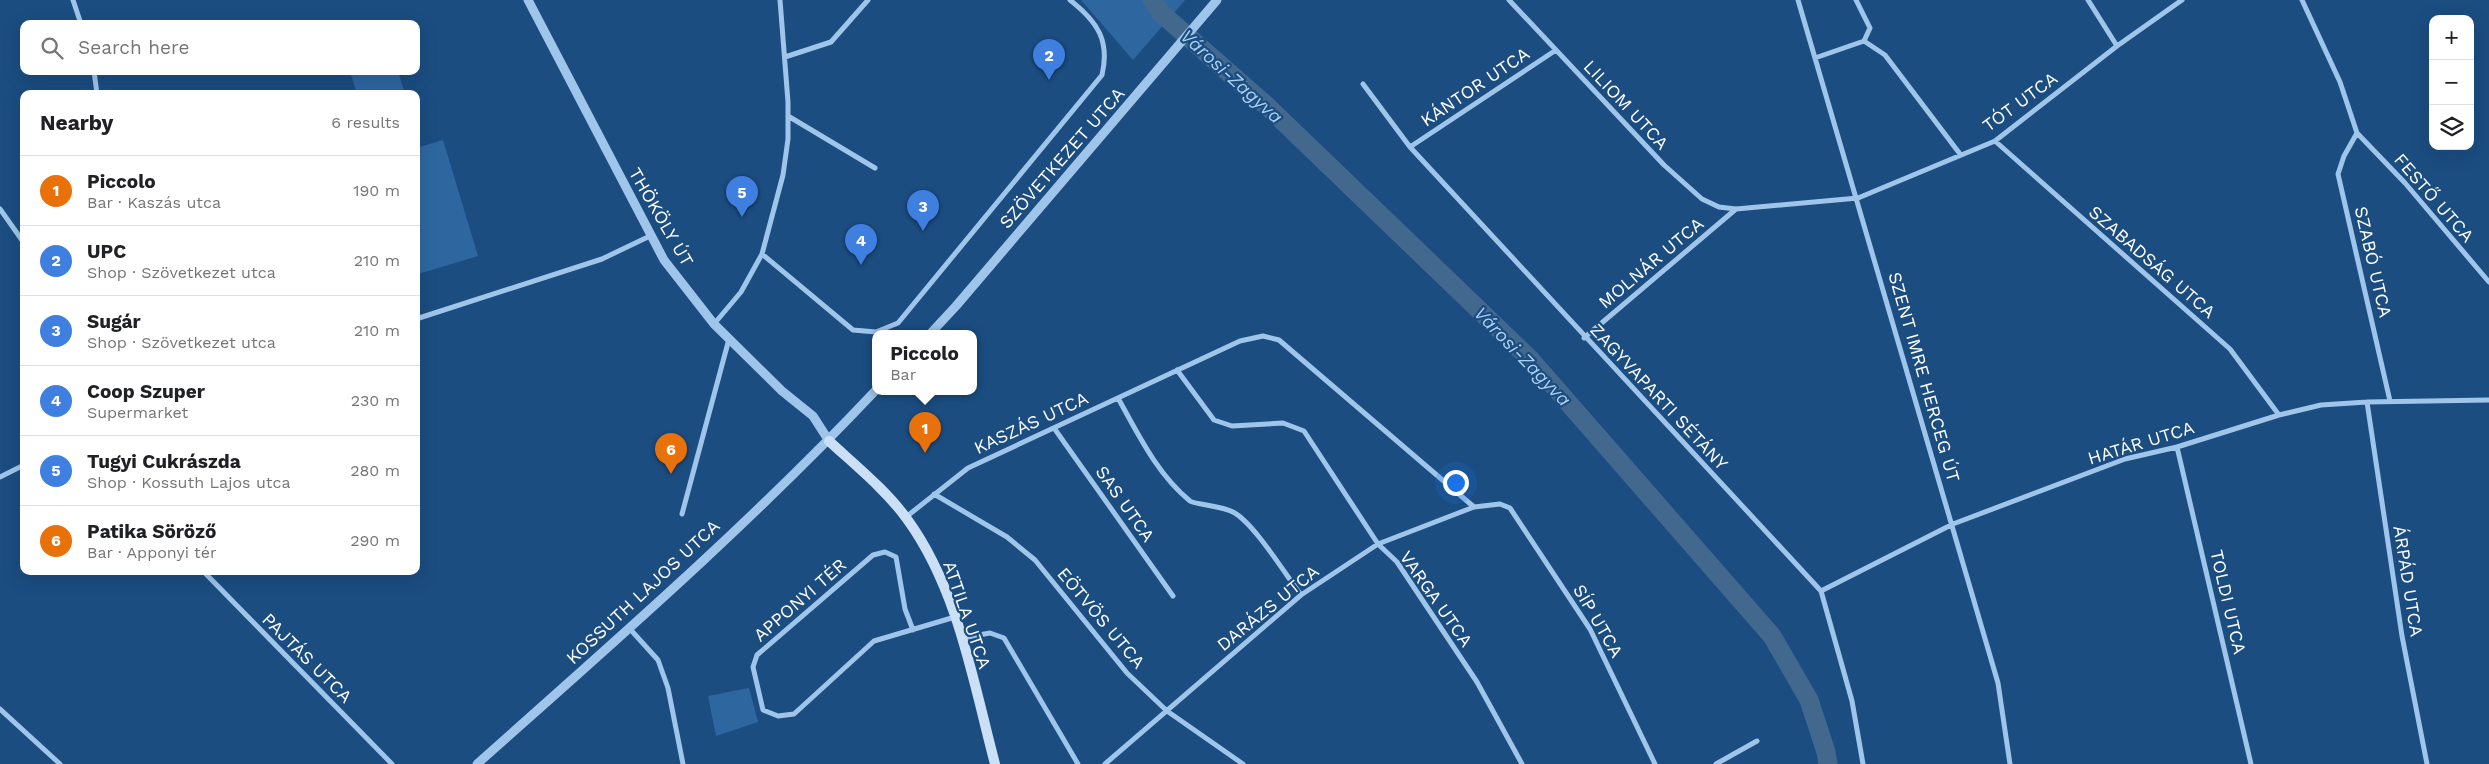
<!DOCTYPE html>
<html lang="en">
<head>
<meta charset="utf-8">
<style>
	body { margin:0; font-family:"Work Sans",sans-serif; background:#f2f2f2; color:#202124 }
	.controls { position:absolute; right:15px; top:15px; display:grid; overflow:hidden; border-radius:10px; box-shadow:0 5px 20px #0002 }
	.controls button { width:45px; height:45px; display:grid; place-items:center; padding:0; border:0; border-bottom:1px solid #e0e0e0; background:#fff; color:#202124; font:25px sans-serif }
	.you { position:absolute; left:1455px; top:482px; width:18px; height:18px; margin:-12px; border:4px solid #fff; border-radius:50%; background:#1a73e8; box-shadow:0 0 0 8px #1a73e833 }
	.badge { display:grid; place-items:center; width:32px; height:32px; border-radius:50%; background:#db2777; color:#fff; font-size:16px; font-weight:700 }
	.pin { position:absolute; translate:-50% -41px; filter:drop-shadow(0 1px 2px #0008) }
	.pin::after { content:''; position:absolute; top:26px; width:18px; height:15px; background:inherit; clip-path:polygon(0 0,100% 0,50% 100%) }
	.popup { position:absolute; left:872px; top:330px; width:105px; height:65px; box-sizing:border-box; display:grid; place-content:center; border-radius:10px; background:#fff; filter:drop-shadow(0 1px 4px #0005); font-size:16px; white-space:nowrap; color:#757577 }
	.popup b { font-size:19px; color:#202124 }
	.popup::after { content:''; position:absolute; left:50%; top:100%; margin-left:-10px; border:10px solid transparent; border-top-color:#fff }
	.list { margin:0; padding:0; list-style:none }
	h2 { display:flex; justify-content:space-between; align-items:center; height:65px; margin:0; padding:0 20px; font-size:21px }
	h2 small { font-size:16px; font-weight:400; color:#757577 }
	.list li { display:grid; grid-template-columns:32px 1fr auto; gap:15px; align-items:center; box-sizing:border-box; height:70px; padding:0 20px; border-top:1px solid #e0e0e0 }
	.list b { display:block; font-size:19px; white-space:nowrap }
	.list p { margin:0; font-size:16px; white-space:nowrap; color:#757577 }
	.list em { font-size:16px; font-style:normal; color:#757577 }
	.icon { flex:none; width:28px; height:28px; fill:none; stroke:currentColor; stroke-width:2; stroke-linecap:round; stroke-linejoin:round }
	.map { position:relative; flex:none; width:2489px; height:764px; overflow:hidden }
	.search { position:absolute; background:#fff; box-shadow:0 5px 20px #0002; left:20px; top:20px; width:400px; height:55px; display:flex; align-items:center; gap:12px; box-sizing:border-box; padding:0 18px; border-radius:10px; color:#757577; font-size:19px }
	.panel { position:absolute; background:#fff; box-shadow:0 5px 20px #0002; left:20px; top:90px; width:400px; height:485px; border-radius:10px }
	.map>svg:first-child { display:block }
	.green { fill:#2e67a0 }
	.lines { fill:none; stroke-linecap:round; stroke-linejoin:round }
	.canal { stroke:#43688e; stroke-width:19 }
	.minor { stroke:#9fc5ea; stroke-width:5 }
	.tertiary { stroke:#9fc5ea; stroke-width:9 }
	.secondary { stroke:#cbe0f7; stroke-width:10 }
	.labels { text-anchor:middle; stroke-width:4.5; stroke-linejoin:round; paint-order:stroke }
	.street-label { font-size:18px; fill:#fff; stroke:#1b4d81 }
	.water-label { font-size:19px; font-style:italic; fill:#abcff2; stroke:#1b4d81 }
</style>
</head>
<body>
<div class="map">
<svg width="2489" height="764" viewBox="0 0 2489 764">
	<rect width="100%" height="100%" fill="#1b4d81"/>
	<!-- green -->
	<path class="green" d="M 1081,0 L 1185,0 L 1133,60 Z
		M 350,71 L 398,71 L 405,94 L 357,94 Z
		M 443,140 L 478,256 L 418,274 L 416,267 L 416,148 Z
		M 749,688 L 758,722 L 716,736 L 708,696 Z"/>
	<g class="lines">
		<!-- canal -->
		<path class="canal" d="M 1152,0 L 1161,13 L 1268,107 L 1530,359 L 1772,636 L 1809,700 L 1826,752 L 1828,764"/>
		<!-- minor -->
		<path class="minor" d="M 73,0 L 81,24
			M 1509,0 L 1664,165 L 1702,199 L 1719,207 L 1736,209 L 1858,198 L 1995,141 L 2117,46 L 2182,0
			M 1798,0 L 1998,683 L 2010,764
			M 2088,0 L 2117,46
			M 2302,0 L 2340,82 L 2357,133 L 2405,183 L 2489,282
			M 1864,41 L 1885,55 L 1960,154
			M 785,57 L 831,42 L 868,0
			M 1815,58 L 1864,41 L 1870,28 L 1856,0
			M 94,71 L 97,94
			M 1363,84 L 1410,147 L 1821,591 L 1852,701 L 1863,764
			M 788,116 L 875,168
			M 2357,133 L 2344,156 L 2338,174 L 2390,401
			M 1995,141 L 2230,349 L 2279,415
			M 1410,147 L 1556,50
			M 0,209 L 24,243
			M 762,254 L 853,330 L 876,332 L 898,323 L 1102,75 C 1110,41 1098,22 1070,0
			M 416,319 L 602,259 L 650,236
			M 714,324 L 741,292 L 762,254 L 783,175 L 788,139 L 788,102 L 780,0
			M 1584,338 L 1736,209
			M 1177,370 L 1214,420 L 1232,426 L 1283,423 L 1304,431 L 1378,544 L 1397,562 L 1477,682 L 1522,764
			M 1118,398 C 1138,434 1157,474 1190,501 C 1193,504 1222,506 1233,512 C 1254,523 1285,574 1301,595
			M 2367,402 L 2402,636 L 2427,764
			M 1054,428 L 1173,596
			M 2177,447 L 2251,764
			M 0,477 L 24,465
			M 934,494 L 1007,537 L 1035,560 L 1127,673 L 1167,711 L 1243,764
			M 682,514 L 729,339
			M 906,517 L 968,468 L 1240,341 L 1263,336 L 1279,340 L 1474,507
			M 203,571 L 392,764
			M 1821,591 L 1953,524 L 2125,459 L 2177,447 L 2279,415 L 2321,405 L 2367,402 L 2489,400
			M 630,629 L 658,660 L 668,688 L 683,764
			M 913,630 L 905,609 L 896,557 L 885,552 L 873,555 L 757,655 L 753,667 L 763,710 L 778,716 L 794,714 L 874,641 L 955,617
			M 962,638 L 990,633 L 1004,638 L 1078,764
			M 0,709 L 60,764
			M 1105,764 L 1301,595 L 1378,544 L 1474,507 L 1500,504 L 1510,508 L 1590,629 L 1655,764
			M 1716,764 L 1757,741"/>
		<!-- tertiary -->
		<path class="tertiary" d="M 528,0 L 664,260 L 714,324 L 782,391 L 813,416 L 829,441
			M 930,334 L 956,306 L 1217,0
			M 477,764 C 613,643 751,523 876,390"/>
		<!-- secondary -->
		<path class="secondary" d="M 829,441 C 855,465 886,490 907,519 C 958,589 973,681 995,764"/>
	</g>
	<g class="labels">
		<!-- street labels -->
		<g class="street-label">
			<text transform="translate(1475 87) rotate(-34)" y="6">KÁNTOR UTCA</text>
			<text transform="translate(2020 102) rotate(-36)" y="6">TÓT UTCA</text>
			<text transform="translate(1626 105) rotate(47)" y="6">LILIOM UTCA</text>
			<text transform="translate(1062 158) rotate(-49)" y="6">SZÖVETKEZET UTCA</text>
			<text transform="translate(2434 198) rotate(49)" y="6">FESTŐ UTCA</text>
			<text transform="translate(661 217) rotate(60)" y="6">THÖKÖLY ÚT</text>
			<text transform="translate(2152 262) rotate(41)" y="6">SZABADSÁG UTCA</text>
			<text transform="translate(2373 262) rotate(77)" y="6">SZABÓ UTCA</text>
			<text transform="translate(1651 263) rotate(-40)" y="6">MOLNÁR UTCA</text>
			<text transform="translate(1924 377) rotate(74)" y="6">SZENT IMRE HERCEG ÚT</text>
			<text transform="translate(1659 397) rotate(47)" y="6">ZAGYVAPARTI SÉTÁNY</text>
			<text transform="translate(1031 423) rotate(-25)" y="6">KASZÁS UTCA</text>
			<text transform="translate(2141 443) rotate(-17)" y="6">HATÁR UTCA</text>
			<text transform="translate(1125 504) rotate(55)" y="6">SAS UTCA</text>
			<text transform="translate(2408 581) rotate(81)" y="6">ÁRPÁD UTCA</text>
			<text transform="translate(643 592) rotate(-43)" y="6">KOSSUTH LAJOS UTCA</text>
			<text transform="translate(1436 599) rotate(55)" y="6">VARGA UTCA</text>
			<text transform="translate(800 600) rotate(-41)" y="6">APPONYI TÉR</text>
			<text transform="translate(2228 602) rotate(77)" y="6">TOLDI UTCA</text>
			<text transform="translate(1268 608) rotate(-39)" y="6">DARÁZS UTCA</text>
			<text transform="translate(967 615) rotate(71)" y="6">ATTILA UTCA</text>
			<text transform="translate(1101 618) rotate(50)" y="6">EÖTVÖS UTCA</text>
			<text transform="translate(1598 621) rotate(60)" y="6">SÍP UTCA</text>
			<text transform="translate(307 658) rotate(45)" y="6">PAJTÁS UTCA</text>
		</g>
		<!-- water labels -->
		<g class="water-label">
			<text transform="translate(1232 76) rotate(42)" y="7">Városi-Zagyva</text>
			<text transform="translate(1523 356) rotate(46)" y="7">Városi-Zagyva</text>
		</g>
	</g>
</svg>
<div class="controls">
<button>+</button>
<button>−</button>
<button><svg class="icon" aria-label="layers" viewBox="0 0 24 24"><path d="M12 4l9 5-9 5-9-5zM3 14l9 5 9-5"/></svg></button>
</div>
<div class="you"></div>
<div class="pin badge" style="left:925px;top:453px;background:#e8710a">1</div>
<div class="popup"><b>Piccolo</b>Bar</div>
<div class="pin badge" style="left:1049px;top:80px;background:#3f7fe0">2</div>
<div class="pin badge" style="left:923px;top:231px;background:#3f7fe0">3</div>
<div class="pin badge" style="left:861px;top:265px;background:#3f7fe0">4</div>
<div class="pin badge" style="left:742px;top:217px;background:#3f7fe0">5</div>
<div class="pin badge" style="left:671px;top:474px;background:#e8710a">6</div>
<div class="search"><svg class="icon" aria-label="search" viewBox="0 0 24 24"><circle cx="10" cy="10" r="6"/><path d="M15 15l6 6"/></svg>Search here</div>
<section class="panel">
<h2>Nearby<small>6 results</small></h2>
<ul class="list">
<li><span class="badge" style="background:#e8710a">1</span><div><b>Piccolo</b><p>Bar · Kaszás utca</p></div><em>190 m</em></li>
<li><span class="badge" style="background:#3f7fe0">2</span><div><b>UPC</b><p>Shop · Szövetkezet utca</p></div><em>210 m</em></li>
<li><span class="badge" style="background:#3f7fe0">3</span><div><b>Sugár</b><p>Shop · Szövetkezet utca</p></div><em>210 m</em></li>
<li><span class="badge" style="background:#3f7fe0">4</span><div><b>Coop Szuper</b><p>Supermarket</p></div><em>230 m</em></li>
<li><span class="badge" style="background:#3f7fe0">5</span><div><b>Tugyi Cukrászda</b><p>Shop · Kossuth Lajos utca</p></div><em>280 m</em></li>
<li><span class="badge" style="background:#e8710a">6</span><div><b>Patika Söröző</b><p>Bar · Apponyi tér</p></div><em>290 m</em></li>
</ul>
</section>
</div>
</body>
</html>
